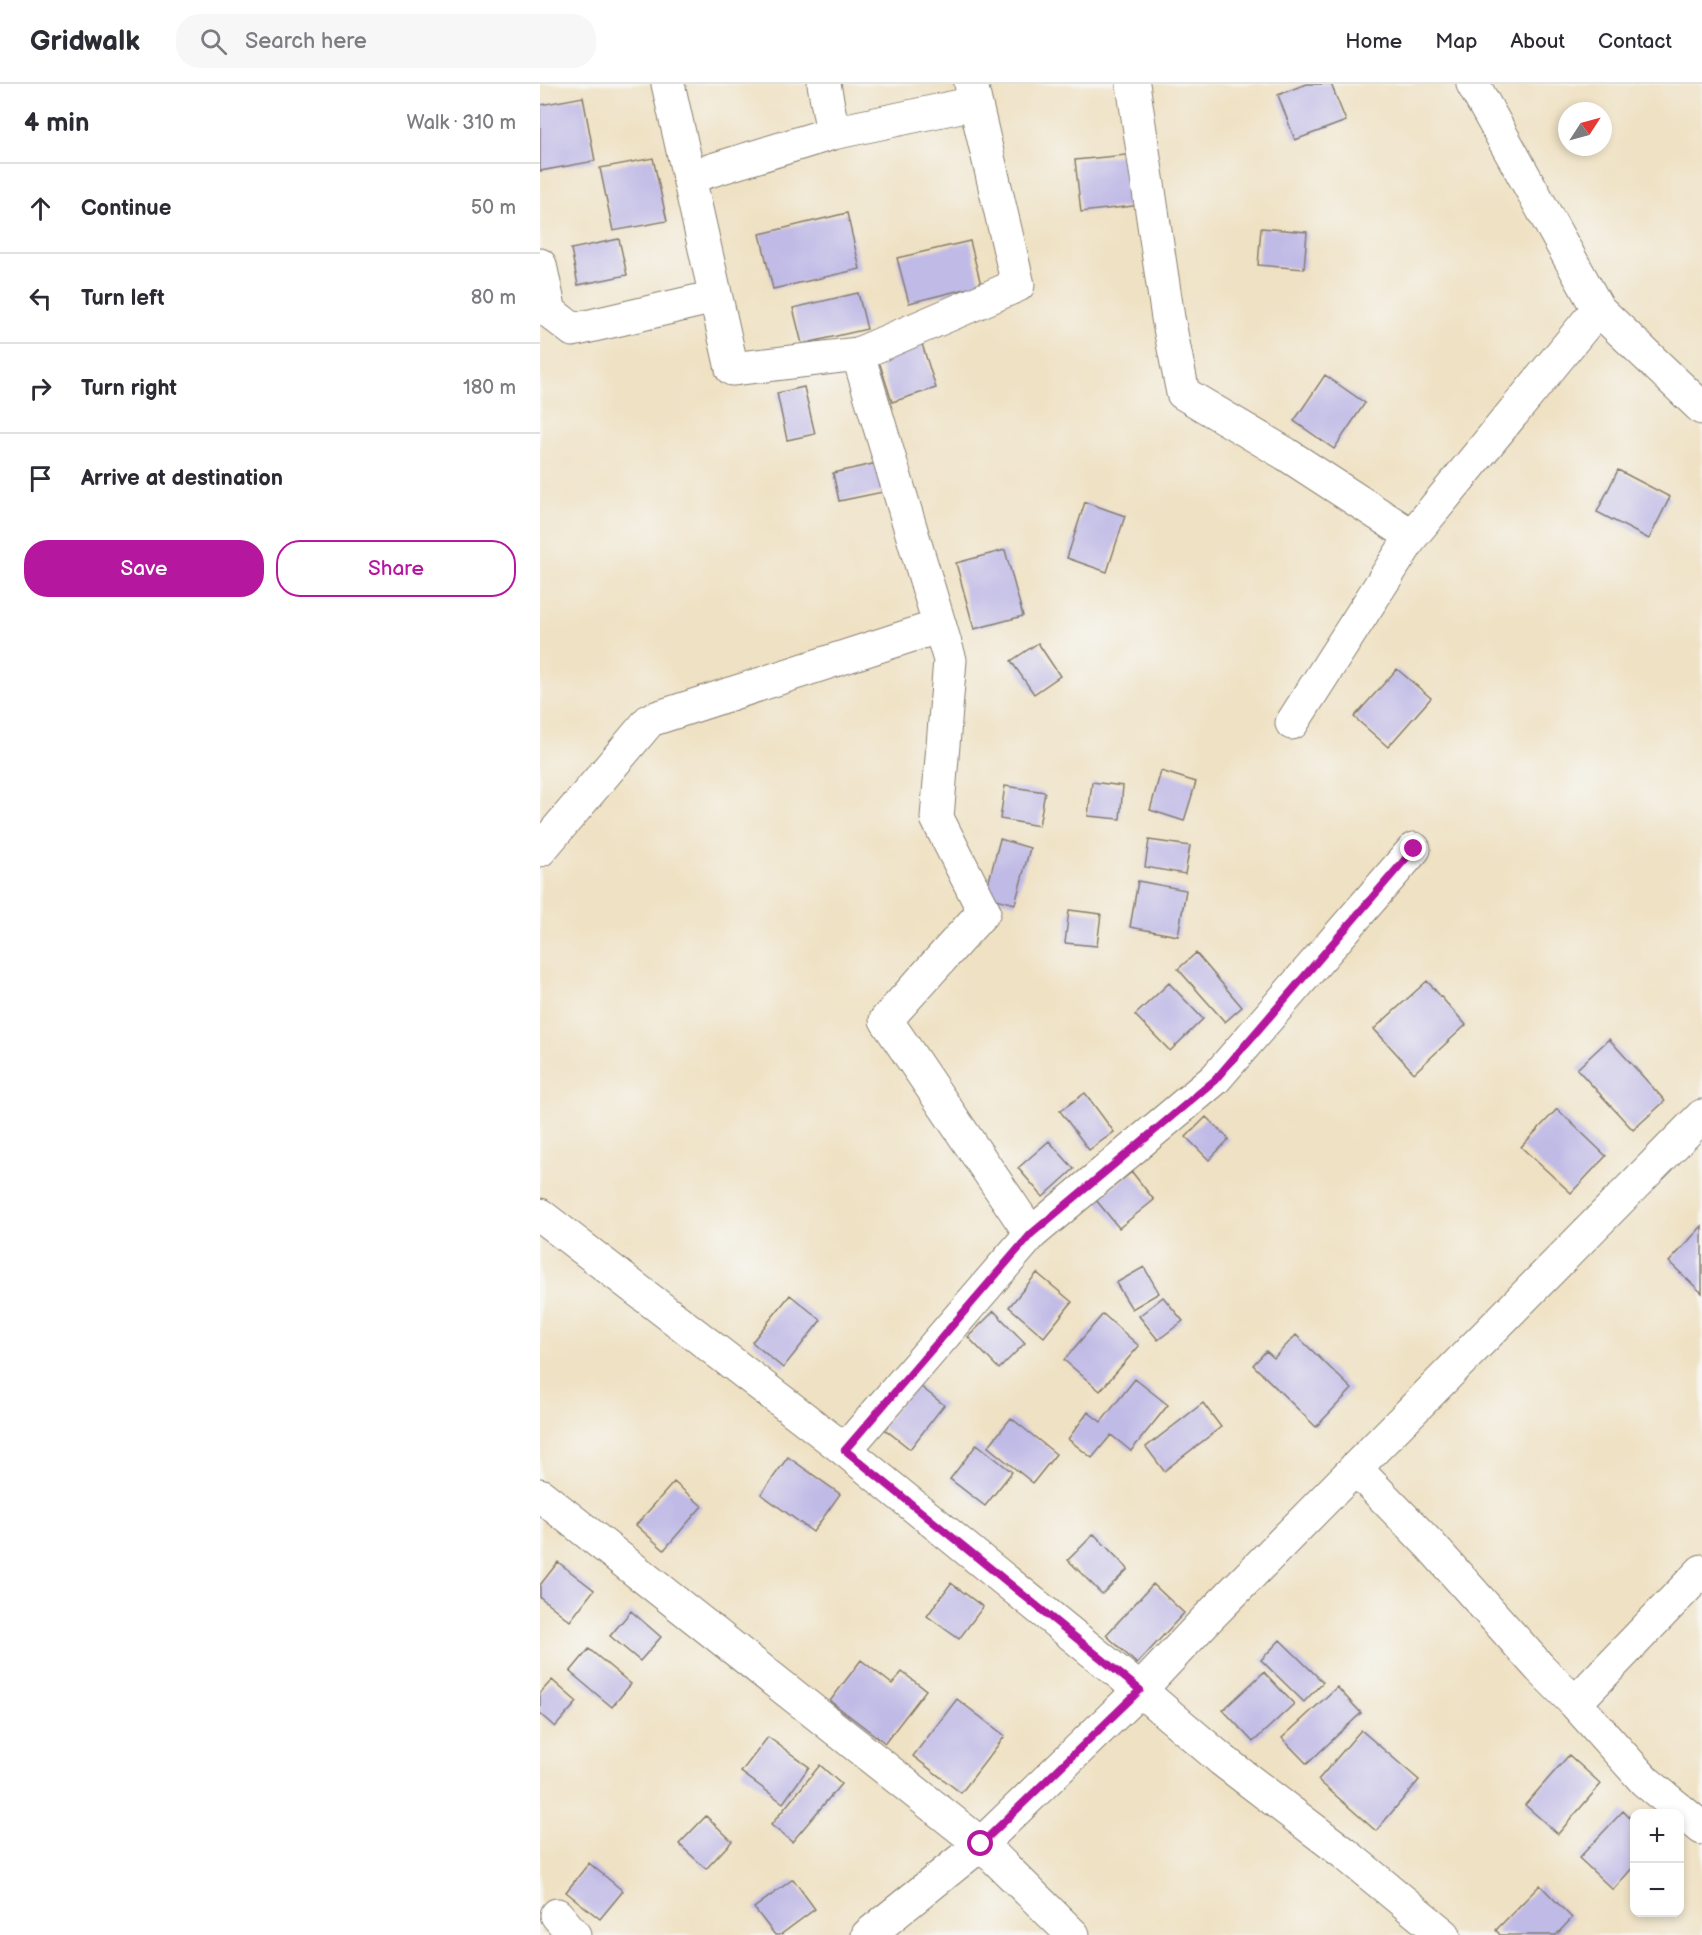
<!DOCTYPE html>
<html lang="en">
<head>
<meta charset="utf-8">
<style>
	body { margin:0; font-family:"Balsamiq Sans",sans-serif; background:#f7f7f7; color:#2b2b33 }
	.controls { position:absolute; right:18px; bottom:18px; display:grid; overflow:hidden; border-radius:12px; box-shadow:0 3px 9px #0003 }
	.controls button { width:54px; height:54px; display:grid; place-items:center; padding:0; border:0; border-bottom:2px solid #e1e1e2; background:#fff; color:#2b2b33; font:30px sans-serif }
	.compass { position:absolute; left:1018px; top:18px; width:54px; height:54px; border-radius:50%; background:#fff; box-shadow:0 3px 9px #0003; rotate:54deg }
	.stop { position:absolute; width:18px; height:18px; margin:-14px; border:4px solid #b5179e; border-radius:50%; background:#fff }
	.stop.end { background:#b5179e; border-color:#fff; box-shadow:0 2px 6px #0008 }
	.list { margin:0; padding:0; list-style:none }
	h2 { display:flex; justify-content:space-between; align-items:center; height:78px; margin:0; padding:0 24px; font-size:26px }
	h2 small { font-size:20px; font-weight:400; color:#7c7c81 }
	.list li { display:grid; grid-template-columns:39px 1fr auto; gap:18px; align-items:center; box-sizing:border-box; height:90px; padding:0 24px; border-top:2px solid #e1e1e2 }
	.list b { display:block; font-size:22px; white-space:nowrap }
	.list em { font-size:20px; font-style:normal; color:#7c7c81 }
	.actions { display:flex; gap:12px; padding:18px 24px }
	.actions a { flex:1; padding:14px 0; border:2px solid #b5179e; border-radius:24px; text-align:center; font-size:21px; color:#b5179e }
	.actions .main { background:#b5179e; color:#fff }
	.icon { flex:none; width:33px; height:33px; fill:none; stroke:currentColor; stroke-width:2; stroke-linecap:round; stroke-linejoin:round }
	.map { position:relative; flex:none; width:1162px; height:1851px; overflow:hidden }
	header { display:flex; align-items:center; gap:36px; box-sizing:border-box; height:84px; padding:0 30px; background:#fff; border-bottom:2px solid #e1e1e2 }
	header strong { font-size:28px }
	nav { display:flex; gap:33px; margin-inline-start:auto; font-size:21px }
	.search { width:420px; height:54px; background:#f7f7f7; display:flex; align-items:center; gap:15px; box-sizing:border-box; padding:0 21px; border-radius:24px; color:#7c7c81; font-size:22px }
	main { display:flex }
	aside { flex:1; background:#fff }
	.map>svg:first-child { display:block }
	.building { fill:#c0bae6 }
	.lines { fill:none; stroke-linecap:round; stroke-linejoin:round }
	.minor-casing { stroke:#867e70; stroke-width:35 }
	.minor { stroke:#fff; stroke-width:33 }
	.route { stroke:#b5179e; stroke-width:8 }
</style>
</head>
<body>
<header>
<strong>Gridwalk</strong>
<div class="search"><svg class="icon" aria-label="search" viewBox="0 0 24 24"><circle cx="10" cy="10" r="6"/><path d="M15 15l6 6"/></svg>Search here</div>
<nav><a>Home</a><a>Map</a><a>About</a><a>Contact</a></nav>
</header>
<main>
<aside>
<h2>4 min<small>Walk · 310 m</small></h2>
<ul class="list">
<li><svg class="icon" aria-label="ahead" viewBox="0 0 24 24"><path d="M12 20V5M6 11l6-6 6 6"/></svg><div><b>Continue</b></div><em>50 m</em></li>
<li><svg class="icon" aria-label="left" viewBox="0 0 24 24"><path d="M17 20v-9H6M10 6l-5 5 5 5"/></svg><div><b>Turn left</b></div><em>80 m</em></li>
<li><svg class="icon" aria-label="right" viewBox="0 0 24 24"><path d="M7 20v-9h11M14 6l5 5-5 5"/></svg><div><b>Turn right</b></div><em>180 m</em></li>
<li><svg class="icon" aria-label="arrive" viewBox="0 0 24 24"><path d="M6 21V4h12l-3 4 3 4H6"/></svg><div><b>Arrive at destination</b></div></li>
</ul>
<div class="actions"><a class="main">Save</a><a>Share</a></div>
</aside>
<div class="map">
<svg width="1162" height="1851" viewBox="0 0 1162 1851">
	<rect width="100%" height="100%" fill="#f6f6f2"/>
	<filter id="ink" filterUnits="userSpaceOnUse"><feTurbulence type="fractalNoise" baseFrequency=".0167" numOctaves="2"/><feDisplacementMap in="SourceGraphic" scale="12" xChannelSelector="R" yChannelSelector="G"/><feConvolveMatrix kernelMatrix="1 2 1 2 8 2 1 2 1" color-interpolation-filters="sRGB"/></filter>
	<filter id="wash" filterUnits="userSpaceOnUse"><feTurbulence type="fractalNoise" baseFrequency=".008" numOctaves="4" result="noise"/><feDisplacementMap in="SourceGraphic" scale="24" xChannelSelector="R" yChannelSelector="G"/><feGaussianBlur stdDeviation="1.35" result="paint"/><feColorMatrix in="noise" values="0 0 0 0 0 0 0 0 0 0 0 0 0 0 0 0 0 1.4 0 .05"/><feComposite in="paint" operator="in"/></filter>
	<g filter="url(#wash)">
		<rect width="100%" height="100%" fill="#efe1c3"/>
		<g id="blocks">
			<!-- building -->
			<path class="building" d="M 766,0 L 791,0 L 806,37 L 755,56 L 738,11 Z
				M 43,13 L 55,77 L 0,87 L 0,21 Z
				M 596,70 L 602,121 L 541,128 L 535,76 Z
				M 113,74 L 127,137 L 73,147 L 60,84 Z
				M 307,129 L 320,185 L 233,205 L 220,150 Z
				M 721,144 L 767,148 L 764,185 L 718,181 Z
				M 79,155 L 87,191 L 38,201 L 31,165 Z
				M 430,157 L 441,201 L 369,219 L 357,174 Z
				M 318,209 L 327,245 L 262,260 L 253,224 Z
				M 382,260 L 396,304 L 352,318 L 338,274 Z
				M 785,291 L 825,319 L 794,365 L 754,337 Z
				M 264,303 L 275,350 L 247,356 L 237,309 Z
				M 337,379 L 343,408 L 299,417 L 293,389 Z
				M 1078,386 L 1130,413 L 1109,455 L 1057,428 Z
				M 545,418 L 585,432 L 567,488 L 527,474 Z
				M 465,466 L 483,532 L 434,545 L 416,479 Z
				M 498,559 L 520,592 L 494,610 L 471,577 Z
				M 857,585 L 891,614 L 848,663 L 814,633 Z
				M 621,687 L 656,698 L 644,737 L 610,726 Z
				M 552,698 L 583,702 L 580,735 L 548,732 Z
				M 465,702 L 505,708 L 499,742 L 460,735 Z
				M 460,755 L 490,764 L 475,820 L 445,812 Z
				M 609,756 L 650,762 L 645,790 L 605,783 Z
				M 598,797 L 646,806 L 638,852 L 590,843 Z
				M 529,826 L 561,830 L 557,862 L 525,859 Z
				M 656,869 L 702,923 L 685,938 L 638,885 Z
				M 887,897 L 926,941 L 874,989 L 834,945 Z
				M 629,899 L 663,935 L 630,967 L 595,931 Z
				M 1069,955 L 1125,1017 L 1093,1046 L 1037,985 Z
				M 545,1009 L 574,1048 L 549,1066 L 520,1027 Z
				M 1017,1025 L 1066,1072 L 1031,1109 L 981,1063 Z
				M 666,1033 L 689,1055 L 669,1076 L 646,1053 Z
				M 509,1057 L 534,1085 L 503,1113 L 478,1084 Z
				M 592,1088 L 614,1116 L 579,1144 L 556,1116 Z
				M 1162,1142 L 1162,1209 L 1129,1178 Z
				M 604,1183 L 619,1209 L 592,1225 L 576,1199 Z
				M 497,1189 L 532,1218 L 504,1253 L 469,1223 Z
				M 250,1211 L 281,1236 L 243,1284 L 212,1258 Z
				M 623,1213 L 643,1237 L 618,1256 L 599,1232 Z
				M 454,1227 L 485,1259 L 459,1285 L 428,1253 Z
				M 563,1230 L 599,1262 L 560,1307 L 524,1276 Z
				M 756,1251 L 812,1305 L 776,1343 L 713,1281 L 726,1267 L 734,1274 Z
				M 595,1295 L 628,1321 L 591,1367 L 571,1351 L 552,1374 L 528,1355 L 548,1328 L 561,1338 Z
				M 376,1299 L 404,1321 L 370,1365 L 342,1343 Z
				M 663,1319 L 681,1343 L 624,1387 L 606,1363 Z
				M 471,1334 L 516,1370 L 493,1399 L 448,1363 Z
				M 437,1360 L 472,1388 L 445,1422 L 410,1395 Z
				M 248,1373 L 300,1410 L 273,1448 L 221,1410 Z
				M 134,1398 L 162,1422 L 124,1466 L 96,1441 Z
				M 554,1450 L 588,1485 L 562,1510 L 528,1476 Z
				M 18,1478 L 54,1506 L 30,1537 L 0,1513 L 0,1501 Z
				M 411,1499 L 443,1523 L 419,1555 L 387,1532 Z
				M 613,1500 L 644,1529 L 597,1580 L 566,1551 Z
				M 91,1527 L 121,1553 L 100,1577 L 70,1552 Z
				M 740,1556 L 783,1598 L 764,1618 L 721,1576 Z
				M 49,1565 L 91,1600 L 72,1623 L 30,1588 Z
				M 321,1576 L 352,1600 L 362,1588 L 386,1606 L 345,1659 L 290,1617 Z
				M 724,1588 L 754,1620 L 713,1658 L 683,1626 Z
				M 12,1596 L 37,1618 L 15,1643 L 0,1630 L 0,1609 Z
				M 797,1603 L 821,1629 L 767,1680 L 742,1654 Z
				M 417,1615 L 465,1652 L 421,1709 L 373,1672 Z
				M 821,1646 L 879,1696 L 836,1747 L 778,1696 Z
				M 228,1653 L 269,1683 L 243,1719 L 201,1688 Z
				M 1029,1671 L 1061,1700 L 1018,1750 L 985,1721 Z
				M 280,1681 L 301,1700 L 252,1758 L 231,1741 Z
				M 1083,1727 L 1094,1738 L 1094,1782 L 1073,1806 L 1039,1774 Z
				M 166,1732 L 192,1757 L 166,1785 L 139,1760 Z
				M 49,1779 L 83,1807 L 60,1835 L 26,1808 Z
				M 253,1795 L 275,1825 L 240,1851 L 235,1851 L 214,1824 Z
				M 1000,1801 L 1032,1834 L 1016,1851 L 960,1851 L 956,1846 Z"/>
		</g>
	</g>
	<g filter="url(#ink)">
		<use href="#blocks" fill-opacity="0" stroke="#867e70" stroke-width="1.5"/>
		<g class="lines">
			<!-- minor casing -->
			<g class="minor-casing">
				<path id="minor" d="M 128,0 L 192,285 L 318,270 L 410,576 L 397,734 L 444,827 L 346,936 L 491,1150
					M 284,0 L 293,49 L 435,19
					M 593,0 L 628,234 L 643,309 L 746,370 L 872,452
					M 149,93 L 293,49
					M 0,181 L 10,228 L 33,246 L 175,213
					M 1058,225 L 1162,324
					M 318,270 L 478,201 L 431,0
					M 752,639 L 872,452 L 1058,225 L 933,0
					M 0,766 L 110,636 L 400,542
					M 0,1131 L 305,1366 L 600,1606 L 682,1676 L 804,1769 L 904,1851
					M 305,1366 L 491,1150 L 675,995 L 874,765
					M 815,1384 L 891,1462 L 1000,1584 L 1035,1619 L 1105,1697 L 1162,1744
					M 0,1411 L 441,1760 L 533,1851
					M 1035,1619 L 1162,1487
					M 17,1831 L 34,1851
					M 328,1851 L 441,1760 L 600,1606 L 665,1537 L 1162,1032"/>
			</g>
			<!-- minor -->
			<use href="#minor" class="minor"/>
		</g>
	</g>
	<g class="lines" filter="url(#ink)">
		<!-- route -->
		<path class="route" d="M 441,1760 L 600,1606 L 305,1366 L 491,1150 L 675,996 L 874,765"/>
	</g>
</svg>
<div class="controls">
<button>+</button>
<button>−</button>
</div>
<svg class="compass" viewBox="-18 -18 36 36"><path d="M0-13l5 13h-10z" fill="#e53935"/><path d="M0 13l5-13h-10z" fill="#7c7c81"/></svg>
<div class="stop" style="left:441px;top:1760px"></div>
<div class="stop end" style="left:874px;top:765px"></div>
</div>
</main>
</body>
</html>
